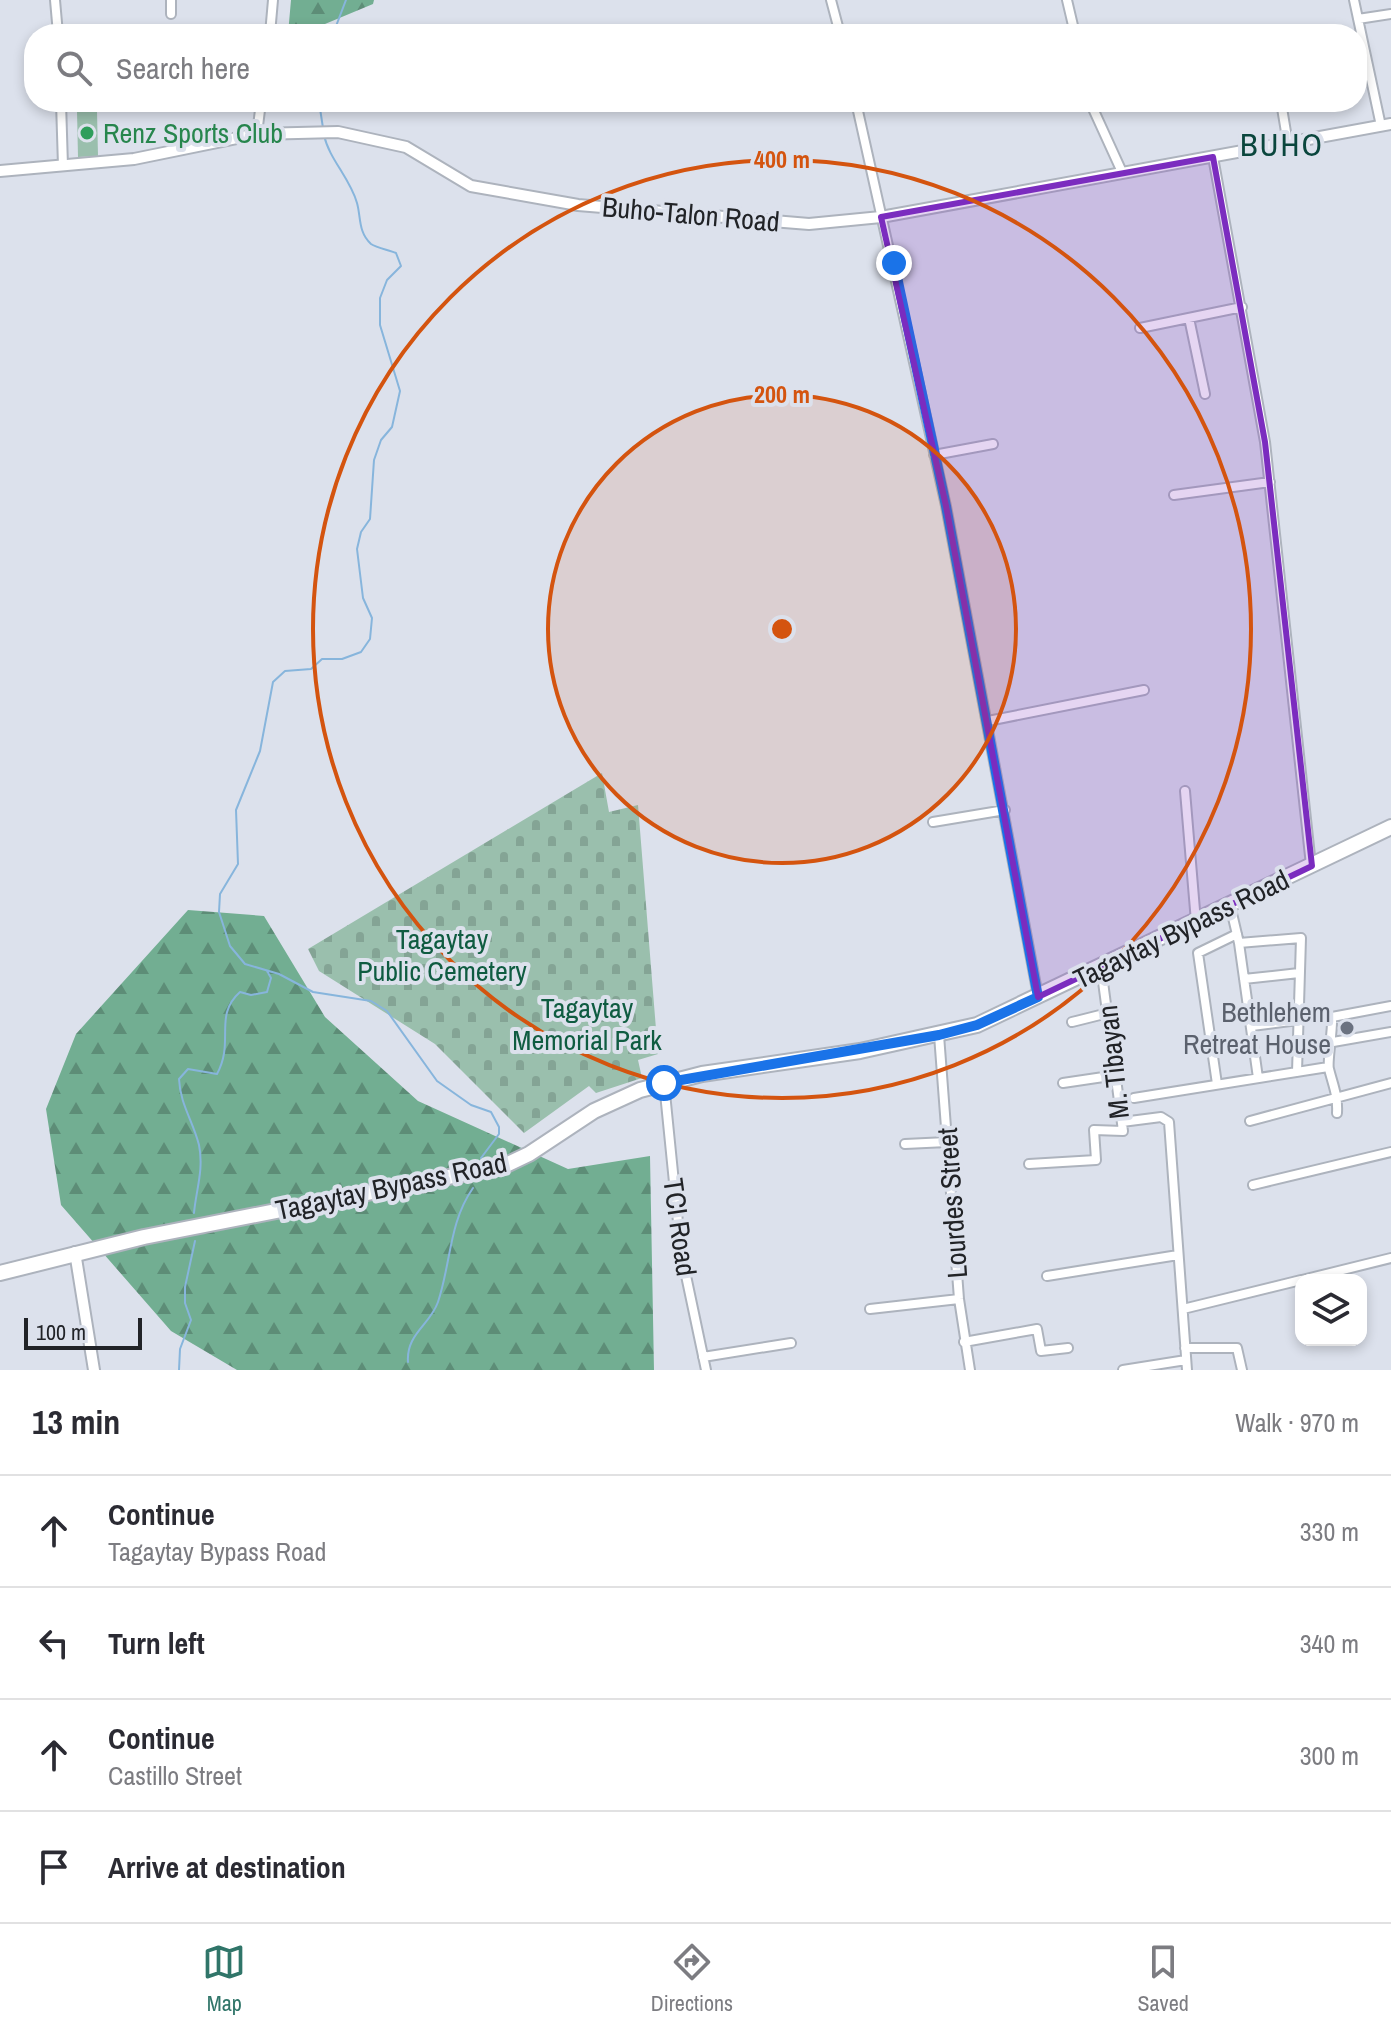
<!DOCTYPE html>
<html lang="en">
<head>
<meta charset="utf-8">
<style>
	body { margin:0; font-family:"Archivo Narrow",sans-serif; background:#f2f2f3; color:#2b2b33 }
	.controls { position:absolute; right:24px; bottom:24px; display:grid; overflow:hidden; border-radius:16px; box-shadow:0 4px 12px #0003 }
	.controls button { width:72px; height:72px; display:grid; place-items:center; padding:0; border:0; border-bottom:2px solid #e1e1e2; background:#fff; color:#2b2b33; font:40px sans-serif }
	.scale { position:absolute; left:24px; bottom:20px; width:118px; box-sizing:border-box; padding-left:8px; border:4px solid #212327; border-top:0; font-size:22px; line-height:28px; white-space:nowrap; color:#212327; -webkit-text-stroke:6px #dce1ec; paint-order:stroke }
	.stop { position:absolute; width:24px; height:24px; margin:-18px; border:6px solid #1a73e8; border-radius:50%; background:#fff }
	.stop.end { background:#1a73e8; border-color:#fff; box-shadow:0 2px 8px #0008 }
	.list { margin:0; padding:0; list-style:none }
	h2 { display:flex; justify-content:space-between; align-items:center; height:104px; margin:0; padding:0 32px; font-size:34px }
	h2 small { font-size:26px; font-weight:400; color:#7c7c81 }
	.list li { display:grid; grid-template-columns:52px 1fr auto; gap:24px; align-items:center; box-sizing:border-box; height:112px; padding:0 32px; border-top:2px solid #e1e1e2 }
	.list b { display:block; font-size:30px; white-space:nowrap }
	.list p { margin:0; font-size:26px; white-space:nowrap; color:#7c7c81 }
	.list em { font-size:26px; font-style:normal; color:#7c7c81 }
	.icon { flex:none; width:44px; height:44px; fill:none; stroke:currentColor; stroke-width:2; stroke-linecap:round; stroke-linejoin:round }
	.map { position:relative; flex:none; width:1391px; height:1370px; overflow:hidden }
	.search { position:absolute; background:#fff; box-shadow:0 4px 12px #0003; left:24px; right:24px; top:24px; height:88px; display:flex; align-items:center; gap:20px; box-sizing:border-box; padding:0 28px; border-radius:32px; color:#7c7c81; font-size:30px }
	.sheet { height:552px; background:#fff }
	nav { display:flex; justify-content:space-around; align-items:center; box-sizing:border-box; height:112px; border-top:2px solid #e1e1e2; background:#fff; font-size:22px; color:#7c7c81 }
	nav a { display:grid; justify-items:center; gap:4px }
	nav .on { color:#307569 }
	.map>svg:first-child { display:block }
	.forest { fill:url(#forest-firs) }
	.cemetery { fill:url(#cemetery-stones) }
	.pitch { fill:#9abfad }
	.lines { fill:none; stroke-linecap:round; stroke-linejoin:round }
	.stream { stroke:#87b5dc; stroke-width:2 }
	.minor-casing { stroke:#adb3bd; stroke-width:12 }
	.tertiary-casing { stroke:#adb3bd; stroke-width:14 }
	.primary-casing { stroke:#adb3bd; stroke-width:18 }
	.minor { stroke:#fff; stroke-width:8 }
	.tertiary { stroke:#fff; stroke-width:10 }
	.primary { stroke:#fff; stroke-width:14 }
	.route { stroke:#1a73e8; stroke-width:10 }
	.marked { fill:#7b2cbf; fill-opacity:0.2; stroke:#7b2cbf; stroke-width:6; stroke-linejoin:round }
	.ring { fill:none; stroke:#d4540f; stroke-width:4 }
	.leisure-dot { fill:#2e9e5b; stroke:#dce1ec; stroke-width:3 }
	.worship-dot { fill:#6b7280; stroke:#dce1ec; stroke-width:3 }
	.labels { text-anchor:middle; stroke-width:8; stroke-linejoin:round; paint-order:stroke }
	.leisure-label { font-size:28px; fill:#27864d; stroke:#dce1ec; text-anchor:start }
	.street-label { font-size:28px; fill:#212327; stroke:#dce1ec }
	.park-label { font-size:28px; fill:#0f5c41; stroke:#dce1ec }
	.worship-label { font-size:28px; fill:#5b616d; stroke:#dce1ec; text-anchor:end }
	.quarter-label { font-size:32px; letter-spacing:2px; fill:#0a463d; stroke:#dce1ec }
	.centre { fill:#d4540f; stroke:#dce1ec; stroke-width:4 }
	.ring-label { font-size:24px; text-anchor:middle; font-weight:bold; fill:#d4540f; stroke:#dce1ec; stroke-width:8; stroke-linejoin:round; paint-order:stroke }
</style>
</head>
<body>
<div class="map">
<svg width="1391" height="1370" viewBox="0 0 1391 1370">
	<defs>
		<pattern id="forest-firs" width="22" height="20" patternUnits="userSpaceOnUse" patternTransform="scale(2)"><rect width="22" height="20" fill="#72ae92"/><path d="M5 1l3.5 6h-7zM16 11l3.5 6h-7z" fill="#5d8d77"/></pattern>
		<pattern id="cemetery-stones" width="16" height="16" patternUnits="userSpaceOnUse" patternTransform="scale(2)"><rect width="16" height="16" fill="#9abfad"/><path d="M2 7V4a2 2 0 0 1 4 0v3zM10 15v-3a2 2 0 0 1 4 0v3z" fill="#84a495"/></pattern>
	</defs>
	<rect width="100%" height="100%" fill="#dce1ec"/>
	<!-- forest -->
	<path class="forest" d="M 291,0 L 374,0 L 373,4 L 301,34 L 288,34 Z
		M 188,910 L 264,916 L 325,1017 L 418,1101 L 568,1169 L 650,1156 L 654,1370 L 237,1370 L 171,1331 L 61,1205 L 46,1109 L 76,1034 Z"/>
	<!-- cemetery -->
	<path class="cemetery" d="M 602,773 L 609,812 L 638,805 L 658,1054 L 638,1060 L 642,1078 L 596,1093 L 589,1086 L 524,1133 L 435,1044 L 319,971 L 308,949 Z"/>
	<!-- pitch -->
	<path class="pitch" d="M 77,111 L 97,111 L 98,156 L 78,157 Z"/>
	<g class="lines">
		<!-- stream -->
		<path class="stream" d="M 333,34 L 346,0
			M 319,102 L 323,128
			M 324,135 C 329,159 350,178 357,203 C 361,217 358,232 371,244 C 377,248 389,250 396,253 L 401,266 L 387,280 L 380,298 L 380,325 L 400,391 L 392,427 L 381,440 L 374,460 L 370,519 L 361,532 L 357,549 L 363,598 L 372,618 L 370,639 L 361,652 L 342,659 L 322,659 L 311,669 L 285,671 L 273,682 L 260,751 L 236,810 L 238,864 L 220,894 L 219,912 L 230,946 L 245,964 L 279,974 L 313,992 L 371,1001 L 387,1011 L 437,1081 L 471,1105 L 491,1112 L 499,1127 L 499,1134 L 481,1158
			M 194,1213 C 196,1190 204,1170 199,1145 C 193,1121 180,1104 179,1079 L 188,1069 L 217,1074 C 235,1041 213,1016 240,992 L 251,995 L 267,992 L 271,978 L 267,971
			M 408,1362 C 406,1334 430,1325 438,1302 C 451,1263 449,1222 473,1188
			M 179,1370 L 180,1349 L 191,1320 L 185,1303 L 185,1287 L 195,1241"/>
		<!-- minor casing -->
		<g class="minor-casing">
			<path id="minor" d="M 55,0 L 58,34
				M 171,0 L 171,14
				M 831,0 L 840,34
				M 1067,0 L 1075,34
				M 1354,0 L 1381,126
				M 1358,19 L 1391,14
				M 270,34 L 273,0
				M 61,102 L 63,166
				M 856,102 L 946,506 L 1038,996
				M 1090,102 L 1122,172
				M 1281,102 L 1288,144
				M 257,134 L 261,102
				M 1213,157 L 1265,442 L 1311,865
				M 1189,318 L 1205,394
				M 1140,328 L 1242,307
				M 934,455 L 993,444
				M 1174,495 L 1270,482
				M 988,721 L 1144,690
				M 1185,791 L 1196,922
				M 933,822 L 1005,810
				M 1230,905 L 1239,943 L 1258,1078
				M 1239,943 L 1301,938 L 1297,1072
				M 1244,979 L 1299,973
				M 1072,1022 L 1108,1013
				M 1252,1026 L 1298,1020
				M 939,1035 L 959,1299 L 970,1370
				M 1333,1042 L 1391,1032
				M 664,1083 L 681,1252 L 706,1370
				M 1063,1083 L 1117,1075
				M 1217,1084 L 1198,953 L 1237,934
				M 1134,1098 L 1328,1067
				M 1337,1113 C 1338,1095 1333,1085 1329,1069 C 1327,1062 1333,1030 1332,1017 L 1391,1006
				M 1250,1121 L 1391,1083
				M 1122,1122 L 1161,1117 L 1169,1122 L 1187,1370
				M 905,1144 L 947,1142
				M 1029,1164 L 1096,1160 L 1094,1130 L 1123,1131 L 1101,967
				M 1253,1185 L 1391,1152
				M 1047,1276 L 1178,1255
				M 1302,1280 L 1391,1258
				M 870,1309 L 959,1299
				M 1183,1309 L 1301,1280
				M 964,1342 L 1037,1329 L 1041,1351 L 1068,1348
				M 1185,1348 L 1237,1348 L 1242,1370
				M 703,1357 L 791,1343
				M 1123,1370 L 1186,1360"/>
		</g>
		<!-- tertiary casing -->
		<g class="tertiary-casing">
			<path id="tertiary" d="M 0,171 L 134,159 L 257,134 L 338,132 L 406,147 L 471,186 L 578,205 L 809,224 L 881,217 L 1391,124
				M 75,1252 L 94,1370"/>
		</g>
		<!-- primary casing -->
		<g class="primary-casing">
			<path id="primary" d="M 0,1273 L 144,1237 L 504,1166 L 529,1154 L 594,1111 L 640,1090 L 702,1074 L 860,1051 L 977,1025 L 1391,827"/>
		</g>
		<!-- minor -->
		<use href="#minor" class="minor"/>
		<!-- tertiary -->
		<use href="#tertiary" class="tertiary"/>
		<!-- primary -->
		<use href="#primary" class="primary"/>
	</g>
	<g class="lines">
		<!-- route -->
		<path class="route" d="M 664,1083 L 939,1035 L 977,1025 L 1038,997 L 946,506 L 894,263"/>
	</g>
	<!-- marked area -->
	<path class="marked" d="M 1213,157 L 1265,442 L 1312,866 L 1038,997 L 946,506 L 881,217 Z"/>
	<!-- distance rings -->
	<circle cx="782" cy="629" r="234" fill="#d4540f" fill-opacity=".12"/>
	<g class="ring">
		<circle cx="782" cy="629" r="234"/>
		<circle cx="782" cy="629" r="469"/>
	</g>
	<!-- markers -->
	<circle class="leisure-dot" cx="87" cy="133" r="8"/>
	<circle class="worship-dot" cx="1347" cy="1028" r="8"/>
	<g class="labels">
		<!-- leisure labels -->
		<g class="leisure-label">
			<text x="103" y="143">Renz Sports Club</text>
		</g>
		<!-- street labels -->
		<g class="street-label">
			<text transform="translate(691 214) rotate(5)" y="10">Buho-Talon Road</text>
			<text transform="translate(1181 929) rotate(-26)" y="10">Tagaytay Bypass Road</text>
			<text transform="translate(1113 1062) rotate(-96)" y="10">M. Tibayan</text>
			<text transform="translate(391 1186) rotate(-12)" y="10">Tagaytay Bypass Road</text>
			<text transform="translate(952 1203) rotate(-94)" y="10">Lourdes Street</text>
			<text transform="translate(680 1227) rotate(82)" y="10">TCI Road</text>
		</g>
		<!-- park labels -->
		<g class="park-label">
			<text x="442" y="949">Tagaytay<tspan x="442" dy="32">Public Cemetery</tspan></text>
			<text x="587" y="1018">Tagaytay<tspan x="587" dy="32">Memorial Park</tspan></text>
		</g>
		<!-- worship labels -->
		<g class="worship-label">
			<text x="1331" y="1022">Bethlehem<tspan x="1331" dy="32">Retreat House</tspan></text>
		</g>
		<!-- quarter labels -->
		<g class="quarter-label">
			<text x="1282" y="156">BUHO</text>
		</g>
	</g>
	<circle cx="782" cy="629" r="12" class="centre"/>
	<g class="ring-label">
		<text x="782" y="168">400 m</text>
		<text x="782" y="403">200 m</text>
	</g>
</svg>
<div class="controls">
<button><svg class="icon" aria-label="layers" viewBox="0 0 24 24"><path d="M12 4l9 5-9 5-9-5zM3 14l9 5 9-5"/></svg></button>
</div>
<div class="scale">100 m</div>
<div class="stop" style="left:664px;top:1083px"></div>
<div class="stop end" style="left:894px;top:263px"></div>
<div class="search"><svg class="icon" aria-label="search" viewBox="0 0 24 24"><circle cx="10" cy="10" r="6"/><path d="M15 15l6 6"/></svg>Search here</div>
</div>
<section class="sheet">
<h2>13 min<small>Walk · 970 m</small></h2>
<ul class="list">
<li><svg class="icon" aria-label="ahead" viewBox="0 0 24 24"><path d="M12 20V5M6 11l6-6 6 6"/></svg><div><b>Continue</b><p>Tagaytay Bypass Road</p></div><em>330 m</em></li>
<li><svg class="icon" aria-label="left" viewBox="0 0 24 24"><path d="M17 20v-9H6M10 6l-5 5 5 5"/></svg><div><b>Turn left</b></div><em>340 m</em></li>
<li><svg class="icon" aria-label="ahead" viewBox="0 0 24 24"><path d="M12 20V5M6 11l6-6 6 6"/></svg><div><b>Continue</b><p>Castillo Street</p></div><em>300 m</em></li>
<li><svg class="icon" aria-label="arrive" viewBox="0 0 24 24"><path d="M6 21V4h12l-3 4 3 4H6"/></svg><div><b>Arrive at destination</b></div></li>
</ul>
</section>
<nav>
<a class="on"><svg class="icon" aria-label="map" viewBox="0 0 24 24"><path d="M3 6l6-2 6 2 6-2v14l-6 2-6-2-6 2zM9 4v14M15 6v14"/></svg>Map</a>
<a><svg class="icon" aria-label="directions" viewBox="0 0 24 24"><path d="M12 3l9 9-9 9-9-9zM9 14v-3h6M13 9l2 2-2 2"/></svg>Directions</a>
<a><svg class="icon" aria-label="saved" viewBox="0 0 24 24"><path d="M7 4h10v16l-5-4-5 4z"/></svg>Saved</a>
</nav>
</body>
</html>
